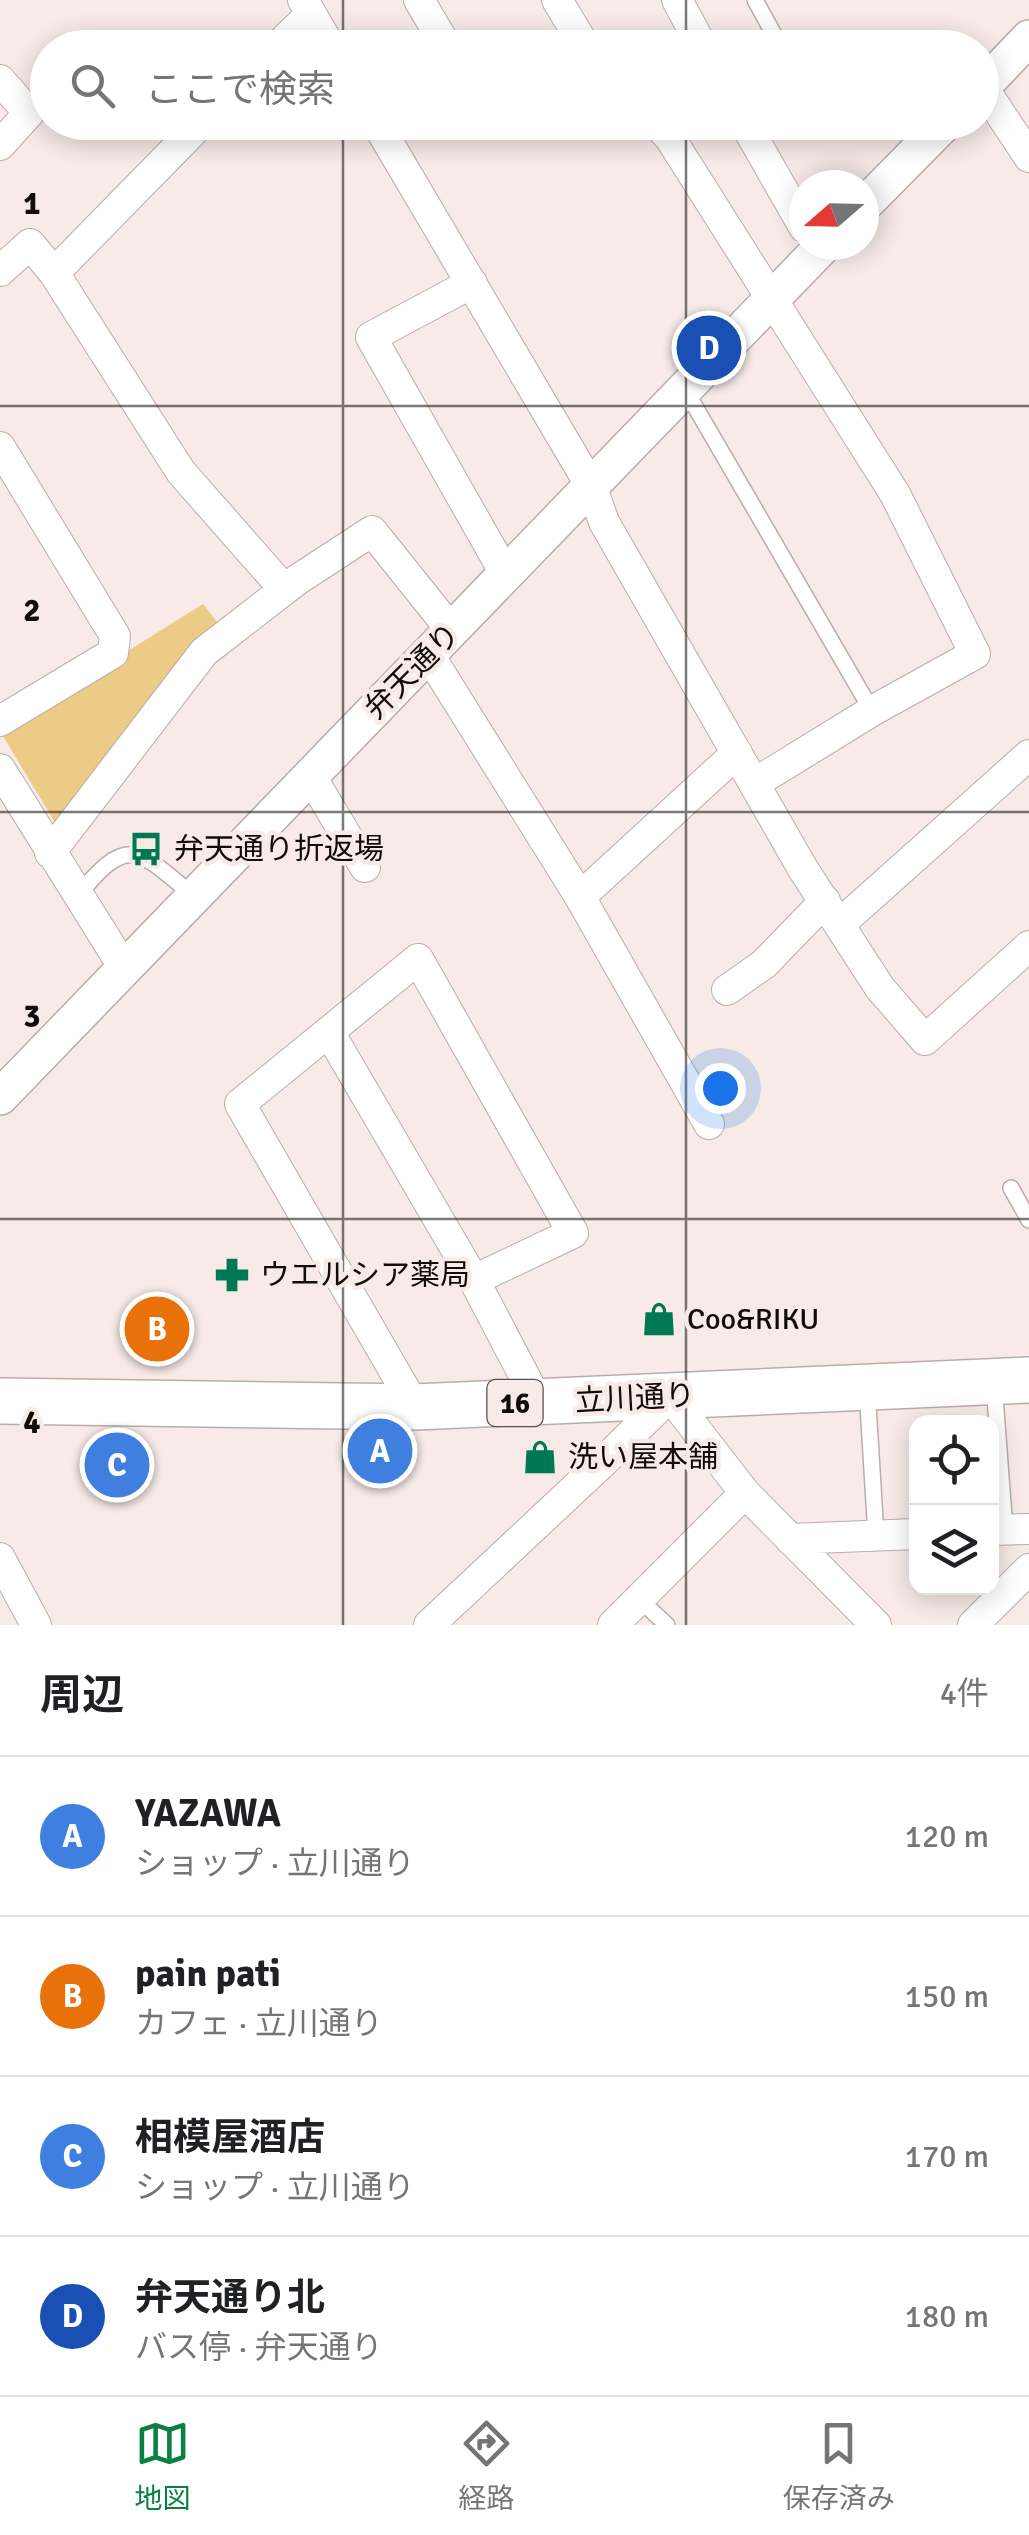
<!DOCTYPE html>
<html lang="ja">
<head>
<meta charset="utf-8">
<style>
	body { margin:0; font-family:Signika,"Noto Sans JP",sans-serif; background:#f2f2f2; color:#202124 }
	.controls { position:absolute; right:30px; bottom:30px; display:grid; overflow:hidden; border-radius:20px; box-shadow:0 5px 25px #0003 }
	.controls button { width:90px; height:90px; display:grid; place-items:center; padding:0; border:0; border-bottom:2px solid #e0e0e0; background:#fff; color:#202124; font:50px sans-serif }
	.compass { position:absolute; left:789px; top:170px; width:90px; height:90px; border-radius:50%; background:#fff; box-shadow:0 5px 25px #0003; rotate:250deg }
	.you { position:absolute; left:720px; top:1088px; width:35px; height:35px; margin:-25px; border:8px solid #fff; border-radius:50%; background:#1a73e8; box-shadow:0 0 0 15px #1a73e833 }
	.badge { display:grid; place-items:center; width:65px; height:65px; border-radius:50%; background:#0b8043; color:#fff; font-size:32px; font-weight:700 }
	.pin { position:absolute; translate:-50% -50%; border:5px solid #fff; box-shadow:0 2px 10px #0006 }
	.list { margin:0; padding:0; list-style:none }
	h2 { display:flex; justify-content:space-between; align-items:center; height:130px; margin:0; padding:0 40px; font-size:42px }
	h2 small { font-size:32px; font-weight:400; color:#757577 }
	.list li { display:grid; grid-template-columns:65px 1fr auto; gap:30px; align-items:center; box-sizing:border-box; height:160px; padding:0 40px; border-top:2px solid #e0e0e0 }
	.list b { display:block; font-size:38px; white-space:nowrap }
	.list p { margin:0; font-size:32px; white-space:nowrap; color:#757577 }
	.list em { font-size:32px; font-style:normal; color:#757577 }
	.icon { flex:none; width:55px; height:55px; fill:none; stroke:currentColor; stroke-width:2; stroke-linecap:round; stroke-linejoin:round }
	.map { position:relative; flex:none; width:1029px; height:1625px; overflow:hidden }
	.search { position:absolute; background:#fff; box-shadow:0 5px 25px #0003; left:30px; right:30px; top:30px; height:110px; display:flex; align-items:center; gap:25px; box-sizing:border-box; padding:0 35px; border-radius:55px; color:#757577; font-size:38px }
	.sheet { height:770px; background:#fff }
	nav { display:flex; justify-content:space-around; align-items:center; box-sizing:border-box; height:140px; border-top:2px solid #e0e0e0; background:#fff; font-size:28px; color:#757577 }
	nav a { display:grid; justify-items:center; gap:5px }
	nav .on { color:#0b8043 }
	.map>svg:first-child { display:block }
	.green { fill:#ebcb86 }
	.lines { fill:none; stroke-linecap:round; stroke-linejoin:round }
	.service-casing { stroke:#b9adaa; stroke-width:18 }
	.minor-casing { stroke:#b9adaa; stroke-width:32 }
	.tertiary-casing { stroke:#b9adaa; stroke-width:38 }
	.primary-casing { stroke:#b9adaa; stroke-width:48 }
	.service { stroke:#fff; stroke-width:15 }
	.minor { stroke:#fff; stroke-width:30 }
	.tertiary { stroke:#fff; stroke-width:35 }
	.primary { stroke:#fff; stroke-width:45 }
	.grid { fill:none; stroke:#100c0b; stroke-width:2.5; stroke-opacity:0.55 }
	.labels { text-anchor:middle; stroke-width:9; stroke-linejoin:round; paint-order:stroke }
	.shield { fill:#f7eae7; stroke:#554f4d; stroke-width:2.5 }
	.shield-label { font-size:28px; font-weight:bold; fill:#100c0b }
	.street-label { font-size:30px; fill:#100c0b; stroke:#f7eae7 }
	.poi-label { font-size:30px; fill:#100c0b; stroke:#f7eae7; text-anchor:start }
	.grid-label { font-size:32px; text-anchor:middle; font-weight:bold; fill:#100c0b; stroke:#f7eae7; stroke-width:9; stroke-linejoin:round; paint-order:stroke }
</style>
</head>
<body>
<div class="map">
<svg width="1029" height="1625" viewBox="0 0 1029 1625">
	<rect width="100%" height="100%" fill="#f7eae7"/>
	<!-- green -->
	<path class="green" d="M 203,604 L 221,627 L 56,824 L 0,731 Z"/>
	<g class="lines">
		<!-- service casing -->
		<g class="service-casing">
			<path id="service" d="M 755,0 L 777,40 L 764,48
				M 686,391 L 872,711
				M 77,897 C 129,831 139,851 195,897
				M 1011,1188 L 1029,1220
				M 994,1384 L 1005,1530
				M 867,1389 L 876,1535
				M 639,1599 L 667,1625"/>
		</g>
		<!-- minor casing -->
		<g class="minor-casing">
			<path id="minor" d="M 303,0 L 331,48
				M 419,0 L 442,39 L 430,48
				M 557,0 L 586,48
				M 677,0 L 703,48
				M 276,48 L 311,14
				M 0,80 L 29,113 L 0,145
				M 982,86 L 1029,157
				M 376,122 L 592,488 L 604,522 L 803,869 L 880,988 L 925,1040 L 1029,946
				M 655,122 L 670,138 L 895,494 L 975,654 L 872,711 L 755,783
				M 744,122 L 804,227
				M 0,271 L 30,244 L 54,273 L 181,472 L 284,589
				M 54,273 L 202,122
				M 472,283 L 371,337 L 506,575
				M 0,447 L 115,636 L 113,653 L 0,721
				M 429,655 L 580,897 L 737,753
				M 0,769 L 124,968
				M 310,775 L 365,867
				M 50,853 L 204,652 L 297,580 L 372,531 L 452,631
				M 580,897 L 709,1124
				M 841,923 L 1029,755
				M 727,990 L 764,964 L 825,901
				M 329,1032 L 474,1280 L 538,1402
				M 415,1407 L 240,1104 L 418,959 L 573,1233 L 474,1280
				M 992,1530 L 1029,1529
				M 790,1539 L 916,1534
				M 0,1558 L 36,1625
				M 429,1625 L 601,1464 L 670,1396 L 745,1493 L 876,1625
				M 613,1625 L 745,1493
				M 973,1625 L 1029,1569"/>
		</g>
		<!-- tertiary casing -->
		<g class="tertiary-casing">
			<path id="tertiary" d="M 982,87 L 1029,38
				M 864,205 L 946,122
				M 0,1097 L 824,245"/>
		</g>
		<!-- primary casing -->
		<g class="primary-casing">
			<path id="primary" d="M 0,1401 L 415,1407 L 1029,1380"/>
		</g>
		<!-- service -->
		<use href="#service" class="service"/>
		<!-- minor -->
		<use href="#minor" class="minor"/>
		<!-- tertiary -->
		<use href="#tertiary" class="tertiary"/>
		<!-- primary -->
		<use href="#primary" class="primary"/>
	</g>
	<!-- grid -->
	<path class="grid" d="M 343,0 L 343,48M 686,0 L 686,48M 343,122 L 343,1625M 686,122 L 686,1625M 0,406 L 1029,406M 0,812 L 1029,812M 0,1219 L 1029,1219"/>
	<!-- icons -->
	<defs>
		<g id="bus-bare" transform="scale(2.7)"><path d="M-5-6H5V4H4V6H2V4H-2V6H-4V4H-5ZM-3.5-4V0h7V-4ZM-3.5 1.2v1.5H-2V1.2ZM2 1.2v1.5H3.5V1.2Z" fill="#017854" stroke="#f7eae7" stroke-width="2.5" paint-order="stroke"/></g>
		<g id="pharmacy-bare" transform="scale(2.7)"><path d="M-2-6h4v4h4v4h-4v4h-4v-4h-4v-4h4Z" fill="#017854" stroke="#f7eae7" stroke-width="2.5" paint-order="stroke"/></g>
		<g id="shop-bare" transform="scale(2.7)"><path d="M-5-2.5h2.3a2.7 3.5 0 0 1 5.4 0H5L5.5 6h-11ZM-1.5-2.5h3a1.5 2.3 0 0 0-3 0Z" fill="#017854" stroke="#f7eae7" stroke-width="2.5" paint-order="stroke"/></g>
	</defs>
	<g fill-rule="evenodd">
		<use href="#bus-bare" x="146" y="849"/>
		<use href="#pharmacy-bare" x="232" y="1275"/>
		<use href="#shop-bare" x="659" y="1319"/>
		<use href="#shop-bare" x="540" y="1457"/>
	</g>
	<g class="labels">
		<!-- shield labels -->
		<rect class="shield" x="487.5" y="1380" width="55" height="46" rx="8"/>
		<g class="shield-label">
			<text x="515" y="1413">16</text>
		</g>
		<!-- street labels -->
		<g class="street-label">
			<text transform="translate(412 671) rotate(-45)" y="10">弁天通り</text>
			<text transform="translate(635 1398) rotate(-3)" y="10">立川通り</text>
		</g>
		<!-- poi labels -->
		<g class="poi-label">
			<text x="174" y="859">弁天通り折返場</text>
			<text x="260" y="1285">ウエルシア薬局</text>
			<text x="687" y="1329">Coo&amp;RIKU</text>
			<text x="568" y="1467">洗い屋本舗</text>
		</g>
	</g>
	<g class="grid-label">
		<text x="32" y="214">1</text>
		<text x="32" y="621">2</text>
		<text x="32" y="1027">3</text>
		<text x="32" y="1433">4</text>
	</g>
</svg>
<div class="controls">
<button><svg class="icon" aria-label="locate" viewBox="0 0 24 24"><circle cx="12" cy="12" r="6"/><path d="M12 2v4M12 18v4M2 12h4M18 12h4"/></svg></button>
<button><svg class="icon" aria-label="layers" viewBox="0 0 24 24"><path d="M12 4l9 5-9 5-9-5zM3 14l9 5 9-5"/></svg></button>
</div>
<svg class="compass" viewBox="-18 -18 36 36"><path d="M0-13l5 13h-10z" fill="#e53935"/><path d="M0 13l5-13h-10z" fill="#757577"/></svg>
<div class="you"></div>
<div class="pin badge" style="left:380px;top:1451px;background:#3f7fe0">A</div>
<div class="pin badge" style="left:157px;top:1329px;background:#e8710a">B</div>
<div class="pin badge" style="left:117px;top:1465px;background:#3f7fe0">C</div>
<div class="pin badge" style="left:709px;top:348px;background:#1a4fb4">D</div>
<div class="search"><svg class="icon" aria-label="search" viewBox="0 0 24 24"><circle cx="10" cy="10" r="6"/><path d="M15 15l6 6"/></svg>ここで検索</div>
</div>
<section class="sheet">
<h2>周辺<small>4件</small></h2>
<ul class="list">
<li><span class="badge" style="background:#3f7fe0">A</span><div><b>YAZAWA</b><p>ショップ · 立川通り</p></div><em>120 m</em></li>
<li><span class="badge" style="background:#e8710a">B</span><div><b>pain pati</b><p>カフェ · 立川通り</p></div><em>150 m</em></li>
<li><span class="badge" style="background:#3f7fe0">C</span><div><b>相模屋酒店</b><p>ショップ · 立川通り</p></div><em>170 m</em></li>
<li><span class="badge" style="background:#1a4fb4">D</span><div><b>弁天通り北</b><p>バス停 · 弁天通り</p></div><em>180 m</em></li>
</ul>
</section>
<nav>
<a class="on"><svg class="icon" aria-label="map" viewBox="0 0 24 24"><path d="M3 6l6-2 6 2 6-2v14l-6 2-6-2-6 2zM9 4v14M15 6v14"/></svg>地図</a>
<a><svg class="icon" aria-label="directions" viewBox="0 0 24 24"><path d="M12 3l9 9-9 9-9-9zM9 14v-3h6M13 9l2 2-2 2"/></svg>経路</a>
<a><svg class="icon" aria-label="saved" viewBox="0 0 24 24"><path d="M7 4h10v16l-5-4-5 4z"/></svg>保存済み</a>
</nav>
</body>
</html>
